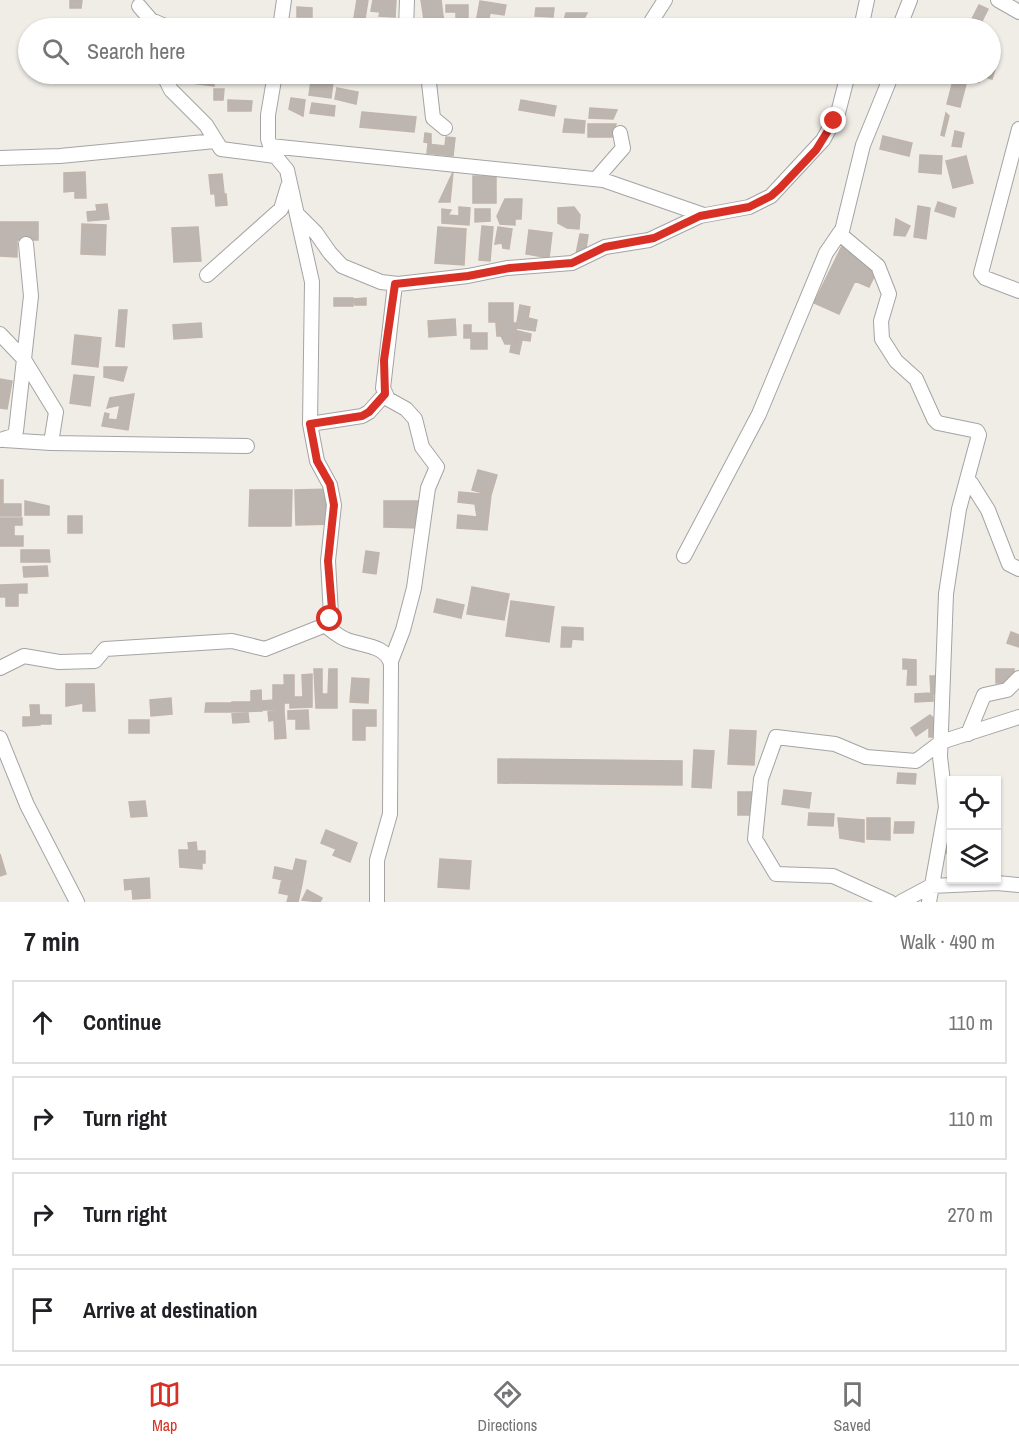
<!DOCTYPE html>
<html lang="en">
<head>
<meta charset="utf-8">
<style>
	body { margin:0; font-family:"Archivo Narrow",sans-serif; background:#f2f2f2; color:#202124 }
	.controls { position:absolute; right:18px; bottom:18px; display:grid; overflow:hidden; border-radius:0px; box-shadow:0 2px 4px #0004 }
	.controls button { width:54px; height:54px; display:grid; place-items:center; padding:0; border:0; border-bottom:2px solid #e0e0e0; background:#fff; color:#202124; font:30px sans-serif }
	.stop { position:absolute; width:18px; height:18px; margin:-14px; border:4px solid #d93025; border-radius:50%; background:#fff }
	.stop.end { background:#d93025; border-color:#fff; box-shadow:0 2px 6px #0008 }
	.list { margin:0; padding:0; list-style:none }
	h2 { display:flex; justify-content:space-between; align-items:center; height:78px; margin:0; padding:0 24px; font-size:26px }
	h2 small { font-size:20px; font-weight:400; color:#757577 }
	.list li { display:grid; grid-template-columns:39px 1fr auto; gap:18px; align-items:center; box-sizing:border-box; height:84px; margin:0 12px 12px; padding:0 12px; border:2px solid #e0e0e0; border-radius:0px }
	.list b { display:block; font-size:22px; white-space:nowrap }
	.list em { font-size:20px; font-style:normal; color:#757577 }
	.icon { flex:none; width:33px; height:33px; fill:none; stroke:currentColor; stroke-width:2; stroke-linecap:round; stroke-linejoin:round }
	.map { position:relative; flex:none; width:1019px; height:902px; overflow:hidden }
	.search { position:absolute; background:#fff; box-shadow:0 2px 4px #0004; left:18px; right:18px; top:18px; height:66px; display:flex; align-items:center; gap:15px; box-sizing:border-box; padding:0 21px; border-radius:33px; color:#757577; font-size:22px }
	.sheet { height:462px; background:#fff }
	nav { display:flex; justify-content:space-around; align-items:center; box-sizing:border-box; height:84px; border-top:2px solid #e0e0e0; background:#fff; font-size:16px; color:#757577 }
	nav a { display:grid; justify-items:center; gap:3px }
	nav .on { color:#d93025 }
	.map>svg:first-child { display:block }
	.building { fill:#bdb6b0; stroke:#c0b4ab; stroke-width:1.5 }
	.lines { fill:none; stroke-linecap:round; stroke-linejoin:round }
	.minor-casing { stroke:#a4a4a4; stroke-width:16 }
	.minor { stroke:#fff; stroke-width:14 }
	.route { stroke:#d93025; stroke-width:8 }
</style>
</head>
<body>
<div class="map">
<svg width="1019" height="902" viewBox="0 0 1019 902">
	<rect width="100%" height="100%" fill="#f0ede7"/>
	<!-- building -->
	<path class="building" d="M 70,0 L 82,0 L 81,8 L 70,8 Z
		M 357,0 L 368,0 L 365,19 L 354,18 Z
		M 396,0 L 395,17 L 379,16 L 380,12 L 371,11 L 373,0 Z
		M 421,0 L 441,0 L 444,24 L 425,26 Z
		M 480,1 L 506,5 L 504,15 L 490,13 L 487,28 L 475,28 Z
		M 446,5 L 468,5 L 468,19 L 456,19 L 456,12 L 446,12 Z
		M 979,5 L 988,9 L 981,23 L 972,19 Z
		M 297,7 L 312,8 L 312,17 L 297,17 Z
		M 536,8 L 554,8 L 553,17 L 535,16 Z
		M 566,13 L 587,13 L 579,28 L 562,28 Z
		M 990,68 L 995,69 L 992,79 L 981,76 L 979,82 L 970,79 L 971,74 L 990,74 Z
		M 184,74 L 214,77 L 214,86 L 184,82 Z
		M 312,74 L 334,74 L 331,98 L 309,95 Z
		M 945,74 L 970,74 L 968,82 L 944,78 Z
		M 953,81 L 966,84 L 960,107 L 947,104 Z
		M 337,88 L 358,92 L 356,104 L 335,99 Z
		M 214,89 L 224,89 L 223,100 L 214,100 Z
		M 291,98 L 305,100 L 303,116 L 289,109 Z
		M 228,100 L 252,101 L 251,111 L 228,111 Z
		M 521,100 L 556,106 L 554,116 L 519,110 Z
		M 312,103 L 335,106 L 334,116 L 310,113 Z
		M 590,108 L 617,110 L 613,119 L 589,118 Z
		M 362,112 L 416,117 L 414,132 L 360,127 Z
		M 946,113 L 949,116 L 944,136 L 941,135 Z
		M 565,119 L 585,121 L 584,133 L 563,132 Z
		M 588,124 L 616,124 L 612,137 L 588,137 Z
		M 955,131 L 964,133 L 961,147 L 952,146 Z
		M 425,133 L 431,134 L 431,143 L 424,142 Z
		M 883,136 L 912,143 L 909,156 L 880,149 Z
		M 446,137 L 455,138 L 453,156 L 427,153 L 428,144 L 445,146 Z
		M 920,155 L 942,156 L 941,174 L 919,172 Z
		M 966,156 L 973,183 L 953,188 L 946,161 Z
		M 85,172 L 86,198 L 75,198 L 75,191 L 64,192 L 64,173 Z
		M 453,172 L 450,202 L 439,202 Z
		M 222,174 L 224,193 L 211,194 L 209,175 Z
		M 473,176 L 496,176 L 496,203 L 473,203 Z
		M 226,194 L 227,205 L 216,206 L 215,195 Z
		M 505,199 L 522,199 L 521,219 L 515,219 L 515,225 L 500,224 L 497,216 Z
		M 938,202 L 956,208 L 954,217 L 935,211 Z
		M 107,204 L 109,219 L 88,221 L 87,212 L 97,211 L 96,205 Z
		M 918,206 L 930,208 L 926,239 L 914,237 Z
		M 459,207 L 470,208 L 469,225 L 442,223 L 442,209 L 451,210 L 448,215 L 459,216 Z
		M 574,207 L 580,215 L 579,229 L 567,228 L 558,223 L 558,208 Z
		M 475,209 L 490,209 L 490,221 L 475,222 Z
		M 896,219 L 910,226 L 905,236 L 894,235 Z
		M 0,222 L 38,222 L 38,240 L 17,240 L 17,257 L 0,256 Z
		M 82,224 L 106,225 L 105,255 L 81,254 Z
		M 482,226 L 493,227 L 490,261 L 479,260 Z
		M 198,227 L 201,261 L 174,262 L 172,228 Z
		M 438,227 L 466,229 L 464,265 L 435,263 Z
		M 498,227 L 512,229 L 509,249 L 503,248 L 502,243 L 495,244 Z
		M 529,230 L 552,233 L 549,258 L 526,254 Z
		M 580,234 L 588,235 L 585,255 L 576,254 Z
		M 844,242 L 882,260 L 869,287 L 855,281 L 839,314 L 814,303 Z
		M 334,298 L 353,298 L 353,306 L 334,306 Z
		M 366,298 L 366,305 L 355,305 L 354,299 Z
		M 489,303 L 513,303 L 513,322 L 489,322 Z
		M 520,305 L 530,307 L 528,318 L 537,320 L 535,331 L 516,328 Z
		M 119,310 L 127,310 L 124,347 L 116,346 Z
		M 455,319 L 456,335 L 429,337 L 428,321 Z
		M 201,323 L 202,337 L 174,339 L 173,325 Z
		M 496,323 L 516,323 L 516,344 L 505,344 L 501,336 L 497,336 Z
		M 464,325 L 471,325 L 471,333 L 487,333 L 487,349 L 471,349 L 471,338 L 464,338 Z
		M 514,330 L 531,334 L 530,341 L 522,340 L 519,354 L 510,352 Z
		M 75,335 L 101,338 L 98,367 L 72,364 Z
		M 104,367 L 127,367 L 123,381 L 104,377 Z
		M 74,375 L 94,377 L 90,406 L 70,403 Z
		M 0,379 L 12,381 L 7,409 L 0,408 Z
		M 134,394 L 128,430 L 102,426 L 105,413 L 109,414 L 108,419 L 117,420 L 120,405 L 107,408 L 110,398 Z
		M 478,470 L 497,475 L 491,495 L 472,490 Z
		M 0,480 L 3,480 L 3,504 L 21,504 L 21,516 L 0,516 Z
		M 333,489 L 334,524 L 296,525 L 295,490 Z
		M 250,490 L 292,490 L 291,526 L 249,526 Z
		M 459,492 L 491,495 L 487,530 L 457,528 L 458,515 L 477,517 L 475,504 L 458,502 Z
		M 25,501 L 49,506 L 49,515 L 25,515 Z
		M 384,501 L 421,501 L 421,528 L 384,527 Z
		M 68,516 L 82,516 L 82,533 L 68,533 Z
		M 0,518 L 22,518 L 22,525 L 14,525 L 14,536 L 23,536 L 23,546 L 0,546 Z
		M 21,550 L 49,550 L 50,562 L 21,562 Z
		M 366,551 L 379,553 L 376,574 L 363,572 Z
		M 47,566 L 48,576 L 24,577 L 23,567 Z
		M 27,584 L 27,593 L 18,593 L 18,606 L 6,606 L 6,597 L 0,597 L 0,585 Z
		M 472,587 L 509,594 L 504,620 L 467,614 Z
		M 437,599 L 464,605 L 461,618 L 434,612 Z
		M 511,601 L 554,607 L 549,642 L 506,636 Z
		M 562,627 L 583,628 L 583,640 L 572,639 L 571,647 L 561,647 Z
		M 1011,632 L 1019,635 L 1019,647 L 1007,643 Z
		M 903,659 L 916,660 L 916,685 L 907,685 L 908,669 L 903,669 Z
		M 314,669 L 322,669 L 322,694 L 328,694 L 329,669 L 337,669 L 337,708 L 316,708 Z
		M 996,669 L 1014,669 L 1014,683 L 996,683 Z
		M 312,674 L 312,707 L 290,708 L 290,703 L 285,703 L 284,675 L 294,675 L 294,697 L 303,697 L 302,675 Z
		M 930,676 L 938,676 L 939,693 L 933,694 L 933,701 L 915,702 L 915,694 L 931,693 Z
		M 352,678 L 369,679 L 368,703 L 350,702 Z
		M 66,684 L 94,684 L 95,711 L 83,711 L 83,703 L 66,706 Z
		M 273,685 L 284,685 L 284,710 L 263,710 L 263,701 L 273,700 Z
		M 261,690 L 262,711 L 232,712 L 232,702 L 251,702 L 251,691 Z
		M 171,698 L 172,714 L 151,716 L 150,700 Z
		M 206,703 L 231,703 L 231,712 L 205,712 Z
		M 30,705 L 39,705 L 40,725 L 23,726 L 23,717 L 31,717 Z
		M 308,710 L 309,729 L 296,729 L 296,719 L 288,719 L 288,711 Z
		M 353,710 L 376,710 L 376,726 L 365,726 L 365,740 L 353,740 Z
		M 284,711 L 286,738 L 275,739 L 274,720 L 269,721 L 268,712 Z
		M 248,713 L 249,722 L 233,723 L 232,714 Z
		M 40,715 L 51,715 L 51,724 L 41,724 Z
		M 930,715 L 938,722 L 938,737 L 929,737 L 929,727 L 916,736 L 911,728 Z
		M 129,720 L 149,720 L 149,733 L 129,733 Z
		M 730,730 L 756,731 L 754,765 L 728,764 Z
		M 694,750 L 714,751 L 711,788 L 692,787 Z
		M 498,759 L 682,761 L 682,785 L 498,783 Z
		M 898,773 L 916,774 L 915,784 L 897,783 Z
		M 784,790 L 811,793 L 809,808 L 782,804 Z
		M 738,792 L 753,792 L 754,815 L 738,815 Z
		M 145,801 L 147,816 L 131,817 L 129,802 Z
		M 809,813 L 834,814 L 833,826 L 808,825 Z
		M 838,818 L 864,820 L 864,842 L 840,838 Z
		M 867,818 L 890,818 L 890,840 L 867,839 Z
		M 895,822 L 914,822 L 913,833 L 894,833 Z
		M 945,829 L 952,829 L 952,853 L 946,853 Z
		M 326,830 L 357,843 L 350,862 L 333,855 L 336,849 L 321,843 Z
		M 196,842 L 197,851 L 205,851 L 205,863 L 202,863 L 202,869 L 180,867 L 179,850 L 189,850 L 188,843 Z
		M 0,854 L 6,874 L 0,876 Z
		M 296,859 L 306,861 L 302,884 L 273,878 L 275,867 L 293,871 Z
		M 440,859 L 471,861 L 469,889 L 438,887 Z
		M 149,878 L 150,898 L 133,899 L 132,889 L 125,890 L 124,880 Z
		M 282,879 L 302,884 L 298,902 L 287,902 L 289,895 L 279,893 Z
		M 307,890 L 322,898 L 320,902 L 302,900 Z"/>
	<g class="lines">
		<!-- minor casing -->
		<g class="minor-casing">
			<path id="minor" d="M 998,0 L 1019,12
				M 139,6 L 151,20 L 170,28
				M 280,28 L 284,0
				M 406,28 L 407,0
				M 647,28 L 665,0
				M 861,28 L 867,0
				M 899,28 L 910,0
				M 163,74 L 171,90 L 206,125 L 221,149 L 275,156
				M 428,74 L 433,118 L 445,128
				M 892,74 L 863,145 L 841,235 L 878,266 L 889,294 L 881,321 L 882,339 L 896,361 L 916,379 L 934,419 L 938,423 L 977,431 L 979,435 L 959,509 L 946,594 L 940,757 L 946,807 L 929,902
				M 1019,129 L 981,273 L 985,278 L 1019,291
				M 270,146 L 603,180 L 704,215
				M 0,158 L 60,156 L 215,141
				M 596,179 L 623,148 L 620,133
				M 298,215 L 316,233 L 330,253 L 342,266 L 381,282 L 398,284 L 468,276 L 507,268 L 572,263 L 605,247 L 649,240 L 700,216 L 749,207 L 771,196 L 823,140 L 838,113 L 848,74
				M 207,275 L 281,209 L 288,186
				M 0,334 L 23,358 L 56,412 L 51,443 L 4,440
				M 310,424 L 362,416 L 369,412 L 385,394
				M 0,440 L 13,436 L 16,431 L 31,296 L 26,244
				M 51,443 L 247,446
				M 971,483 L 988,510 L 1009,564 L 1019,569
				M 684,556 L 759,414 L 826,253 L 841,231
				M 325,625 C 331,630 338,636 345,639 C 360,646 386,644 391,664 L 390,814 L 377,860 L 377,902
				M 391,661 L 403,630 L 414,588 L 428,488 L 437,467 L 422,447 L 415,419 L 406,409 L 388,399 L 383,388 L 395,284
				M 0,668 L 24,656 L 59,662 L 95,661 L 105,649 L 232,641 L 265,649 L 323,626 L 331,615 L 328,561 L 334,505 L 330,485 L 317,461 L 310,424 L 312,282 L 287,170 L 272,152 L 268,139 L 268,115 L 275,74
				M 968,734 L 984,695 L 1007,690 L 1019,678
				M 0,738 L 27,805 L 77,902
				M 890,902 L 833,876 L 776,874 L 755,839 L 761,779 L 776,737 L 835,744 L 866,757 L 916,761 L 941,742 L 1019,717
				M 901,902 L 931,886 L 997,883 L 1019,885"/>
		</g>
		<!-- minor -->
		<use href="#minor" class="minor"/>
	</g>
	<g class="lines">
		<!-- route -->
		<path class="route" d="M 330,619 L 332,609 L 328,561 L 334,505 L 330,484 L 317,461 L 310,424 L 362,416 L 369,412 L 385,394 L 384,360 L 395,284 L 468,276 L 510,268 L 572,263 L 605,247 L 654,238 L 700,216 L 749,207 L 771,196 L 780,188 L 816,150 L 834,121"/>
	</g>
</svg>
<div class="controls">
<button><svg class="icon" aria-label="locate" viewBox="0 0 24 24"><circle cx="12" cy="12" r="6"/><path d="M12 2v4M12 18v4M2 12h4M18 12h4"/></svg></button>
<button><svg class="icon" aria-label="layers" viewBox="0 0 24 24"><path d="M12 4l9 5-9 5-9-5zM3 14l9 5 9-5"/></svg></button>
</div>
<div class="stop" style="left:330px;top:619px"></div>
<div class="stop end" style="left:834px;top:121px"></div>
<div class="search"><svg class="icon" aria-label="search" viewBox="0 0 24 24"><circle cx="10" cy="10" r="6"/><path d="M15 15l6 6"/></svg>Search here</div>
</div>
<section class="sheet">
<h2>7 min<small>Walk · 490 m</small></h2>
<ul class="list">
<li><svg class="icon" aria-label="ahead" viewBox="0 0 24 24"><path d="M12 20V5M6 11l6-6 6 6"/></svg><div><b>Continue</b></div><em>110 m</em></li>
<li><svg class="icon" aria-label="right" viewBox="0 0 24 24"><path d="M7 20v-9h11M14 6l5 5-5 5"/></svg><div><b>Turn right</b></div><em>110 m</em></li>
<li><svg class="icon" aria-label="right" viewBox="0 0 24 24"><path d="M7 20v-9h11M14 6l5 5-5 5"/></svg><div><b>Turn right</b></div><em>270 m</em></li>
<li><svg class="icon" aria-label="arrive" viewBox="0 0 24 24"><path d="M6 21V4h12l-3 4 3 4H6"/></svg><div><b>Arrive at destination</b></div></li>
</ul>
</section>
<nav>
<a class="on"><svg class="icon" aria-label="map" viewBox="0 0 24 24"><path d="M3 6l6-2 6 2 6-2v14l-6 2-6-2-6 2zM9 4v14M15 6v14"/></svg>Map</a>
<a><svg class="icon" aria-label="directions" viewBox="0 0 24 24"><path d="M12 3l9 9-9 9-9-9zM9 14v-3h6M13 9l2 2-2 2"/></svg>Directions</a>
<a><svg class="icon" aria-label="saved" viewBox="0 0 24 24"><path d="M7 4h10v16l-5-4-5 4z"/></svg>Saved</a>
</nav>
</body>
</html>
